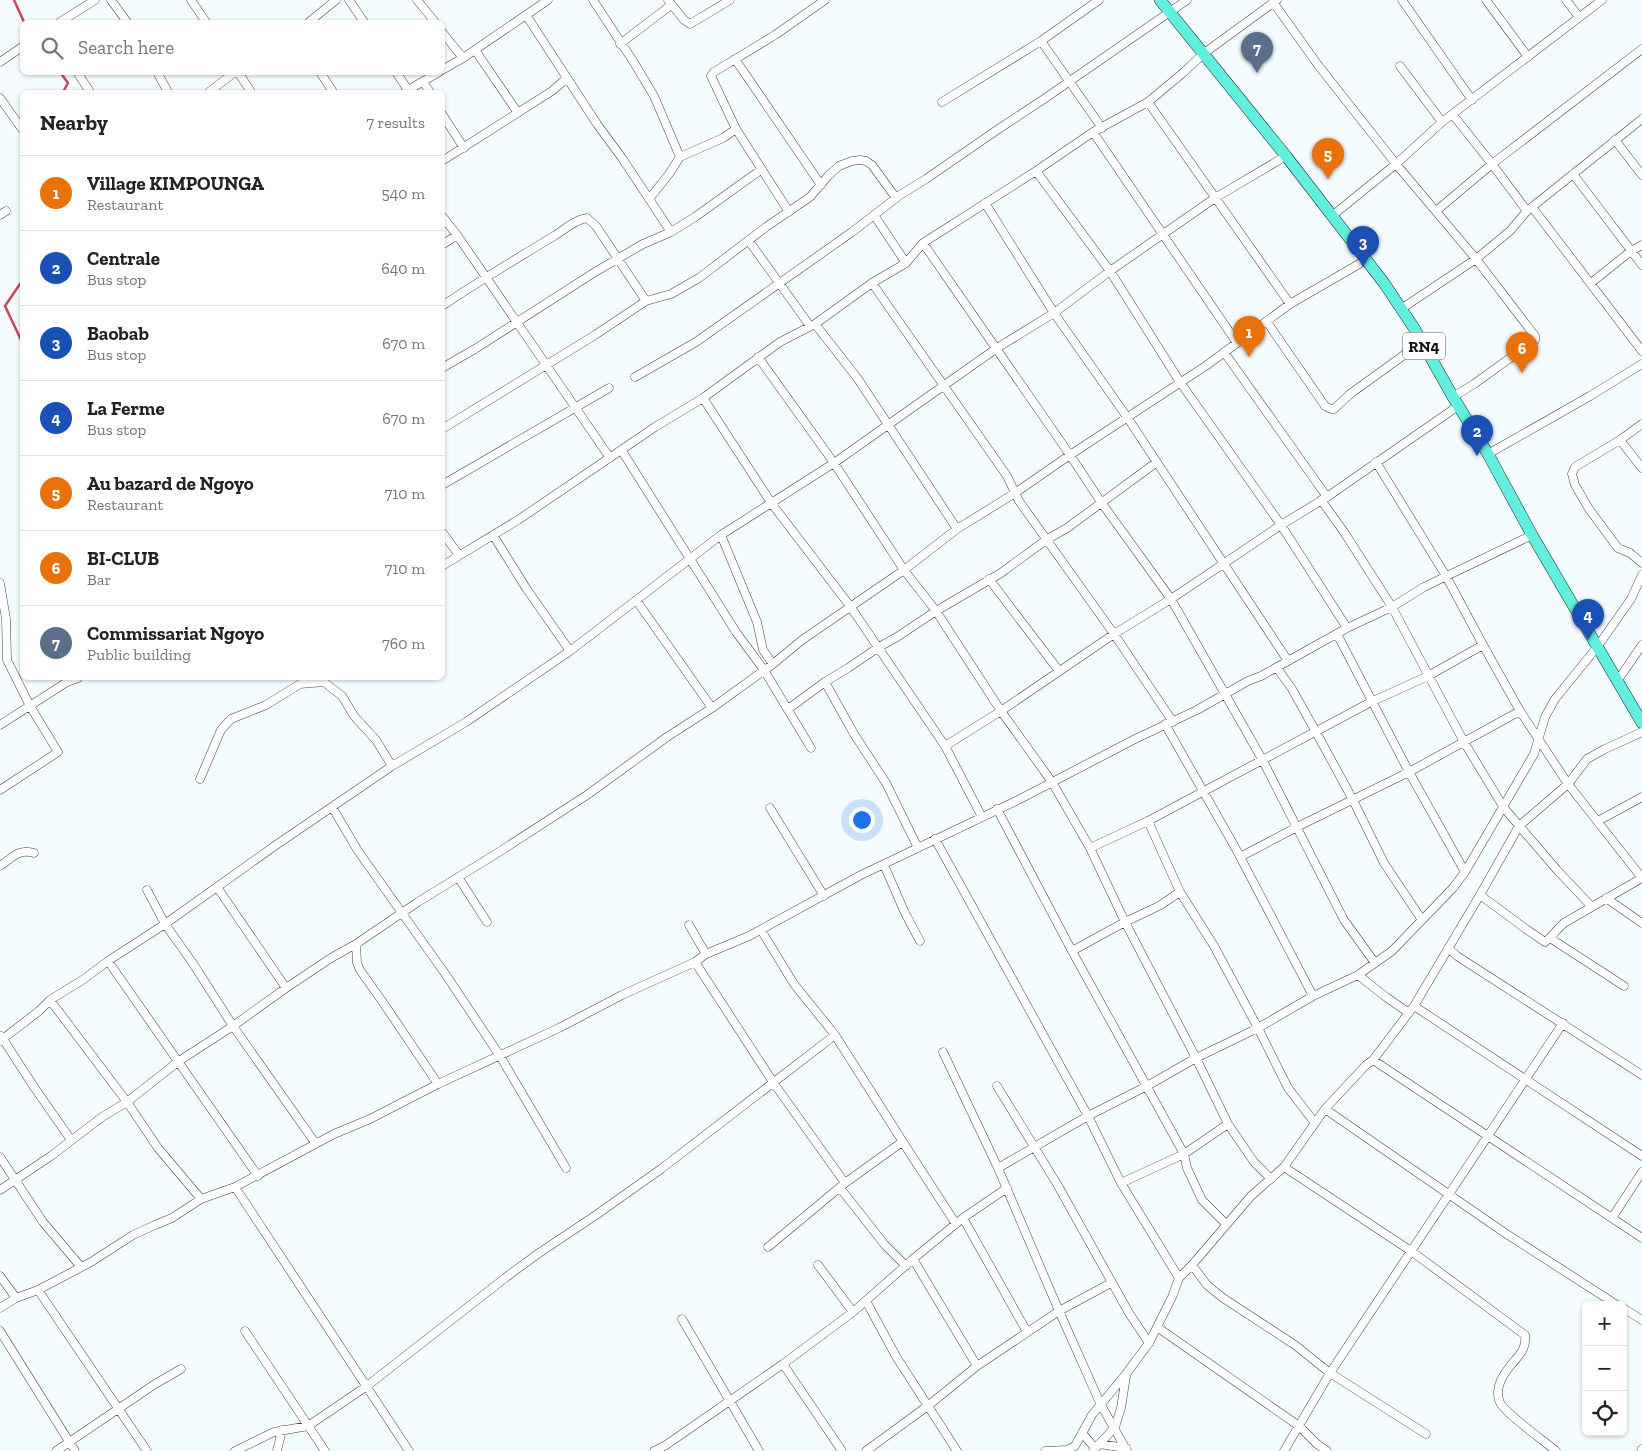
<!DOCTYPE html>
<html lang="en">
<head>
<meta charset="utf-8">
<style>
	body { margin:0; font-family:"Zilla Slab",serif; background:#f6f6f6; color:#222 }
	.controls { position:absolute; right:15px; bottom:15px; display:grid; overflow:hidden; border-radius:8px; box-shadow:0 1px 4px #0004 }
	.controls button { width:45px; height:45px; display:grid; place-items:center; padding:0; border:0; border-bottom:1px solid #e0e0e0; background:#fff; color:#222; font:25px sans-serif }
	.you { position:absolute; left:861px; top:819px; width:18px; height:18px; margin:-12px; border:4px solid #fff; border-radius:50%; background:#1a73e8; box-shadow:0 0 0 8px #1a73e833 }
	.badge { display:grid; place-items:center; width:32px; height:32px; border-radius:50%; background:#26683e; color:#fff; font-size:16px; font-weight:700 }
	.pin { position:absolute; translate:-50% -41px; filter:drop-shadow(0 1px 2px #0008) }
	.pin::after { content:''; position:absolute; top:26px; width:18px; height:15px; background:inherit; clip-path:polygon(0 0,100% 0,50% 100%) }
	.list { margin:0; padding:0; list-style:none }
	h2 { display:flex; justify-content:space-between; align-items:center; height:65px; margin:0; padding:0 20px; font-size:21px }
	h2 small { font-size:16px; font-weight:400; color:#767676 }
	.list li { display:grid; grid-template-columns:32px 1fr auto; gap:15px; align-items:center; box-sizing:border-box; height:75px; padding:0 20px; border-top:1px solid #e0e0e0 }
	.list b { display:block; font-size:19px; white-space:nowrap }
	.list p { margin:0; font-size:16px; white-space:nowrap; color:#767676 }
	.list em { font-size:16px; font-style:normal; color:#767676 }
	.icon { flex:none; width:28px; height:28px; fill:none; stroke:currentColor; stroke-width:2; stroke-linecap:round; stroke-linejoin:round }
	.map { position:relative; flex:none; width:1642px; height:1451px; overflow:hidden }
	.search { position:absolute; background:#fff; box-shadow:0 1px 4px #0004; left:20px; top:20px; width:425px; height:55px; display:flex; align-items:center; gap:12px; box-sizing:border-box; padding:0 18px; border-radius:8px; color:#767676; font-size:19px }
	.panel { position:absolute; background:#fff; box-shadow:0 1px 4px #0004; left:20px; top:90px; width:425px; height:590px; border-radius:8px }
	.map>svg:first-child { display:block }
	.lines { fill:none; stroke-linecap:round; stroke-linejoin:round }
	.stream { stroke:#c9445c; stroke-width:2.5 }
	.minor-casing { stroke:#434343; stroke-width:9 }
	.highway-casing { stroke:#212121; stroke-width:12 }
	.minor { stroke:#fff; stroke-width:8 }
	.highway { stroke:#62efdd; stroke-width:11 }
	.labels { text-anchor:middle; stroke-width:5; stroke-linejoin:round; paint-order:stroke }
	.shield { fill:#fff; stroke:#585858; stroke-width:1 }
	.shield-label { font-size:16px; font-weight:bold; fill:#101010 }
</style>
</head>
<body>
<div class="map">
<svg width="1642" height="1451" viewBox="0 0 1642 1451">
	<rect width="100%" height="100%" fill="#f4fcff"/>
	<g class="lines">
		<!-- stream -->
		<path class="stream" d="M 14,0 L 24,22
			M 60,72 L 68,83 L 63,92
			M 22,281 L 5,306 L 22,342"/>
		<!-- minor casing -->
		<g class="minor-casing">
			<path id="minor" d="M 111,0 L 127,22
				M 191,0 L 206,22
				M 349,0 L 364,22
				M 417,0 L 435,22
				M 593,0 L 633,61 L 654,96 L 680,157
				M 668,0 L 684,20 L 690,24 L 730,0
				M 1402,0 L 1472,100
				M 1486,0 L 1528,57
				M 1566,0 L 1579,17
				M 1273,2 L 1318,65 L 1396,164 L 1476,259 L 1535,336 L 1535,340 L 1474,384 L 1453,397
				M 526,15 L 597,124 L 622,158 L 671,232
				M 60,22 L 95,0
				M 309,22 L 336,0
				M 442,32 L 463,58
				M 1041,41 L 1102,128
				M 620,44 L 671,5
				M 475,50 L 518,113
				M 735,59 L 821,185
				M 0,62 L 22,47
				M 1400,66 L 1442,122
				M 442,70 L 463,58 L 548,0
				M 77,72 L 90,92
				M 157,72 L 168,92
				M 238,72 L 251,92
				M 320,72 L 333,92
				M 396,72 L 408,90
				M 423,82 L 430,92
				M 209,92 L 235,72
				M 405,92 L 439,72
				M 0,98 L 22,129
				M 942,102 L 1041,41 L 1099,0
				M 1148,102 L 1290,304
				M 442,114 L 464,148
				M 1453,115 L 1492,164 L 1527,211
				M 1093,132 L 1237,343
				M 1615,140 L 1642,175
				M 442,161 L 552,91 L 567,78
				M 1036,171 L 1110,271 L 1180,382 L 1281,525 L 1347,628
				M 1573,174 L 1642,265
				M 649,199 L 669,174 L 680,157 L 723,138 L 736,129
				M 985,203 L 1054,313 L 1127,417 L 1288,661
				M 1532,207 L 1642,351
				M 1436,211 L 1492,164 L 1642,49
				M 789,212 L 736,129 L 711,76 L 714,72 L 775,35 L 825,0
				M 0,215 L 6,211
				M 874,215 L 906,263
				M 442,216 L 457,235 L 610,458
				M 1332,216 L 1396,164 L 1442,122 L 1602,0
				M 749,241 L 810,326
				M 923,243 L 1070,455 L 1101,502 L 1171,599 L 1262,759 L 1344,920 L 1375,963
				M 442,245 L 457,235
				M 872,283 L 1007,476 L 1019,501 L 1114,634 L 1173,722
				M 1591,283 L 1631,251 L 1642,245
				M 442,306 C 479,281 516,259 554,236 C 564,230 574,220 587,218 L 596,226 L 646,301
				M 1401,309 L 1476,259 L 1510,231 L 1527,211 L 1642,119
				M 1267,322 L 1325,406 L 1331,409 L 1334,409 L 1350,394 L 1422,342
				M 815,324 L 858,379 L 957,529
				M 1224,352 L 1327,497
				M 758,357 L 834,463 L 904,570 L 936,611 L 1001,711 L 1052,782 L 1090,848 L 1125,922 L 1196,1058 L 1228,1124 L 1254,1162 L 1271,1179
				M 442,368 L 475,349 L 595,272 L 643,244 L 671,232 L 695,217 L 762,169
				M 635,377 L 696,342 L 852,232 L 900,195 L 926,179 L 997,130 L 1044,99 L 1187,0
				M 703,398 L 772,504 L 850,606 L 945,746 L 982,817
				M 1642,424 L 1620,440 L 1575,467 L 1572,474 L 1575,485 L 1589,509 L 1618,548 L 1630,553 L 1642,563
				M 442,429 L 595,335 L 646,301 L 671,294 L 699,278 L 766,227 L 810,197 L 828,176 L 839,166 L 852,161 L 860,160 L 866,161 L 872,165 L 896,198
				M 1620,440 L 1642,468
				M 622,451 L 736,632 L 764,670 L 811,748
				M 1488,454 L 1590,396 L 1642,364
				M 1376,462 L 1446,576 L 1483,645 L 1520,711 L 1568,784 L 1642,878
				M 442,485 L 609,388
				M 1321,500 L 1344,532 L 1392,607 L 1464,742 L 1504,808 L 1557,870 L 1592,907
				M 442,532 L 459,555
				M 493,535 L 526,588 L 570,651
				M 721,535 L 757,622 L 763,650 L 773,664
				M 442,566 L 518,520 L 655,427 L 703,398 L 780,342 L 815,324 L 872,283 L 906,263 L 923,243 L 1036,171 L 1093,132 L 1148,102 L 1184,72 L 1203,54 L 1277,0
				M 989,579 L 1059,671
				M 0,583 L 6,619 L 7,660 L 30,706 L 58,752 L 0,790
				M 636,600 L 712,708
				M 1337,634 L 1409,772 L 1465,872
				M 1277,668 L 1292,689 L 1316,732 L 1353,800 L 1384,863 L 1422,920
				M 1618,680 L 1642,645
				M 825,682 L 854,734 L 886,783 L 918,848
				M 788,709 L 825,682 L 848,668 L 879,647 L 897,637 L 936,611 L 1001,573 L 1046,540 L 1067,528 L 1157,462
				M 1165,724 L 1236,849 L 1313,996
				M 0,725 L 67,682 L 78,678
				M 945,746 L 1001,711 L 1114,634 L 1171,599 L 1281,525 L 1327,497 L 1458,406
				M 200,779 L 221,730 L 231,719 L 266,705 L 300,684 L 324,682 L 342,696 L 354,716 L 376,740 L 392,766
				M 332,807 L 358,851 L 446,975 L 500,1056 L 566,1168
				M 770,808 L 824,896
				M 997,809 L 1072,951 L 1184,1154 L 1187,1168 L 1202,1200 L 1226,1224
				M 1148,821 L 1180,892 L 1214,946 L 1258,1028 L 1288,1088 L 1315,1123
				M 1598,821 L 1642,797
				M 935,839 L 1088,1116 L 1121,1183 L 1179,1278
				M 1090,848 L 1148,821 L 1371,702 L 1428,676 L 1483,645
				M 1240,857 L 1297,827 L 1409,772 L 1520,711
				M 884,865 L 905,913 L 920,941
				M 0,866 C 12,858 19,848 34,853
				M 458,877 L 487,922
				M 217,887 L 286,988
				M 147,890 L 165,924 L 192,962 L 233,1026 L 316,1144
				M 1480,895 L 1526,929 L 1545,942 C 1552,937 1557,929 1564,923 L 1642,878
				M 1606,898 L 1642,923
				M 689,925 L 706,954
				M 761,930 L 794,984 L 835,1035 L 908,1150 L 956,1224
				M 1550,938 L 1624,986
				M 356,944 L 357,963 L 360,970 L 382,1001 L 438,1084
				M 1448,948 L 1457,956 L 1642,1075
				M 1072,951 L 1125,922 L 1159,906 L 1180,892
				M 108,961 L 258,1176
				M 695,962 L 773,1082 L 845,1183
				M 1358,975 L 1386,997 L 1409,1013
				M 50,1000 L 127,1102 L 158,1148 L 201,1199
				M 1414,1006 L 1642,1156
				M 1,1036 L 34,1087 L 71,1140
				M 0,1041 L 39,1011 L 50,1000 L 84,979 L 108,961 L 165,924 L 276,845 L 392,766 L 466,722 L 570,651 L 721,535 L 834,463 L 997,348 L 1054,313 L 1110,271 L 1215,198 L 1286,156
				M 943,1052 L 998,1168 L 1059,1311 L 1101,1405 L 1127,1451
				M 1373,1060 L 1642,1238
				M 997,1086 L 1057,1184 L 1129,1313 L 1149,1343
				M 1325,1109 L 1505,1233 L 1617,1305
				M 0,1157 L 43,1222 L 81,1267
				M 1284,1167 L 1411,1251 L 1525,1335 C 1527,1349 1519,1355 1511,1365 C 1503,1375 1495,1387 1499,1400 C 1501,1411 1546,1442 1556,1451
				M 998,1168 L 1088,1116 L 1147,1086 L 1196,1058 L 1258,1028 L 1313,996 L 1358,975 L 1392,951 L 1453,888 L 1465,872 L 1534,754 L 1545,717 L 1555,699 L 1598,646 L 1631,599 L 1642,575
				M 1121,1183 L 1184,1154 L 1228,1124
				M 235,1187 L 409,1451
				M 840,1188 L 885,1245 L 906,1266
				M 0,1190 L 51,1156 L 102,1117 L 127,1102 L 179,1061 L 233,1026 L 286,988 L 331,958 L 356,944 L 418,902 L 499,852 L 587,795 L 667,737 L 712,708 L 773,664 L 802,640 L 904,570 L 957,529 L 1015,493 L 1070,455 L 1207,365 L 1290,304 L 1366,260
				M 963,1218 L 1027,1332
				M 1612,1218 L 1642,1172
				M 768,1247 L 845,1183 L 902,1142
				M 913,1259 L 977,1366
				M 818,1265 L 853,1312
				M 1192,1265 L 1207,1285 L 1223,1298 L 1295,1345 L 1330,1373 L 1426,1434
				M 0,1276 L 16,1298
				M 38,1290 L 147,1451
				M 866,1301 L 897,1358 L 957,1451
				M 0,1308 L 16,1298 L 38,1290 L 91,1262 L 133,1235 L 155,1225 L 172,1218 L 201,1199 L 235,1187 L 334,1134 L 370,1119 L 438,1084 L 559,1028 L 622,995 L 695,962 L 706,954 L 749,936 L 861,875 L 1018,800 L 1135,739 L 1197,710 L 1248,681 L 1261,676 L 1347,628 L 1392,607 L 1424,587 L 1532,535
				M 1623,1308 L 1642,1320
				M 682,1319 L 759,1451
				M 1157,1327 L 1299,1426 L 1317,1444 L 1327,1451
				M 0,1331 L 75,1451
				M 245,1331 L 325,1451
				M 783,1364 L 842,1451
				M 1082,1433 L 1095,1448
				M 1099,1444 L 1126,1448
				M 56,1451 L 155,1384 L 181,1369
				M 235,1451 L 274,1432 L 308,1426 L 367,1386 L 505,1278 L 539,1253 L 596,1215 L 661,1169 L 835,1035
				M 277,1451 L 282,1430
				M 654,1451 L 666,1445 L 783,1364 L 853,1312 L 913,1259 L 963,1218 L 1007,1188
				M 866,1451 L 929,1405 L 977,1366 L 1059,1311 L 1111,1283
				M 1045,1451 L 1067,1450 L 1075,1446 L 1092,1415 L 1126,1374 L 1149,1343 L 1172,1297 L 1179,1278 L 1192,1265 L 1251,1196 L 1284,1167 L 1325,1109 L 1366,1065 L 1373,1060 L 1414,1006 L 1480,895 L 1519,826 L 1568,784 L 1587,759 L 1605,749 L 1642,732
				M 1093,1451 L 1115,1427 L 1121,1408 L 1126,1376
				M 1284,1451 L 1330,1373 L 1563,1023
				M 1641,1451 L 1642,1449"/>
		</g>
		<!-- highway casing -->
		<g class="highway-casing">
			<path id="highway" d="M 1160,0 L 1286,156 L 1384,283 L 1414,328 L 1453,397 L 1488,454 L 1532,535 L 1642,723"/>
		</g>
		<!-- minor -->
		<use href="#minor" class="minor"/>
		<!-- highway -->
		<use href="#highway" class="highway"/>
	</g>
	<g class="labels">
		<!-- shield labels -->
		<rect class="shield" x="1403" y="332.5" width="42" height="27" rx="4"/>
		<g class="shield-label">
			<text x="1424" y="352">RN4</text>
		</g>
	</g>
</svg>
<div class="controls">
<button>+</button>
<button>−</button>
<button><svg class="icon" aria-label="locate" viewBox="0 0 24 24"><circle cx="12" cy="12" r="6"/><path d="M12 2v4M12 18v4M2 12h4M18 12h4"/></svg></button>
</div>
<div class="you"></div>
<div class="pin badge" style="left:1249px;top:357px;background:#e8710a">1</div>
<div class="pin badge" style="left:1477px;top:456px;background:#1a4fb4">2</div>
<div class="pin badge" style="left:1363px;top:267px;background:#1a4fb4">3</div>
<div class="pin badge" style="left:1588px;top:640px;background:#1a4fb4">4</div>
<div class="pin badge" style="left:1328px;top:179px;background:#e8710a">5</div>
<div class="pin badge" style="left:1522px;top:373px;background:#e8710a">6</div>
<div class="pin badge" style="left:1257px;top:73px;background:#5c6f8a">7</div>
<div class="search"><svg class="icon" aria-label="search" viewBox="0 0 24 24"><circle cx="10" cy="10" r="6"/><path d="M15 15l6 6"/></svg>Search here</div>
<section class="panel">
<h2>Nearby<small>7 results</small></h2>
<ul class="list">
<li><span class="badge" style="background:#e8710a">1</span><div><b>Village KIMPOUNGA</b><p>Restaurant</p></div><em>540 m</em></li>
<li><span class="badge" style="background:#1a4fb4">2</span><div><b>Centrale</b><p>Bus stop</p></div><em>640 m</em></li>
<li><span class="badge" style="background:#1a4fb4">3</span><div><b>Baobab</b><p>Bus stop</p></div><em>670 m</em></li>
<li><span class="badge" style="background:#1a4fb4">4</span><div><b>La Ferme</b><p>Bus stop</p></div><em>670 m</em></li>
<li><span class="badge" style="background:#e8710a">5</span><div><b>Au bazard de Ngoyo</b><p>Restaurant</p></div><em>710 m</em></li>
<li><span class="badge" style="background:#e8710a">6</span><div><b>BI-CLUB</b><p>Bar</p></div><em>710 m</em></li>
<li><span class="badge" style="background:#5c6f8a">7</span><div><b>Commissariat Ngoyo</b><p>Public building</p></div><em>760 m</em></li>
</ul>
</section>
</div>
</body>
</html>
